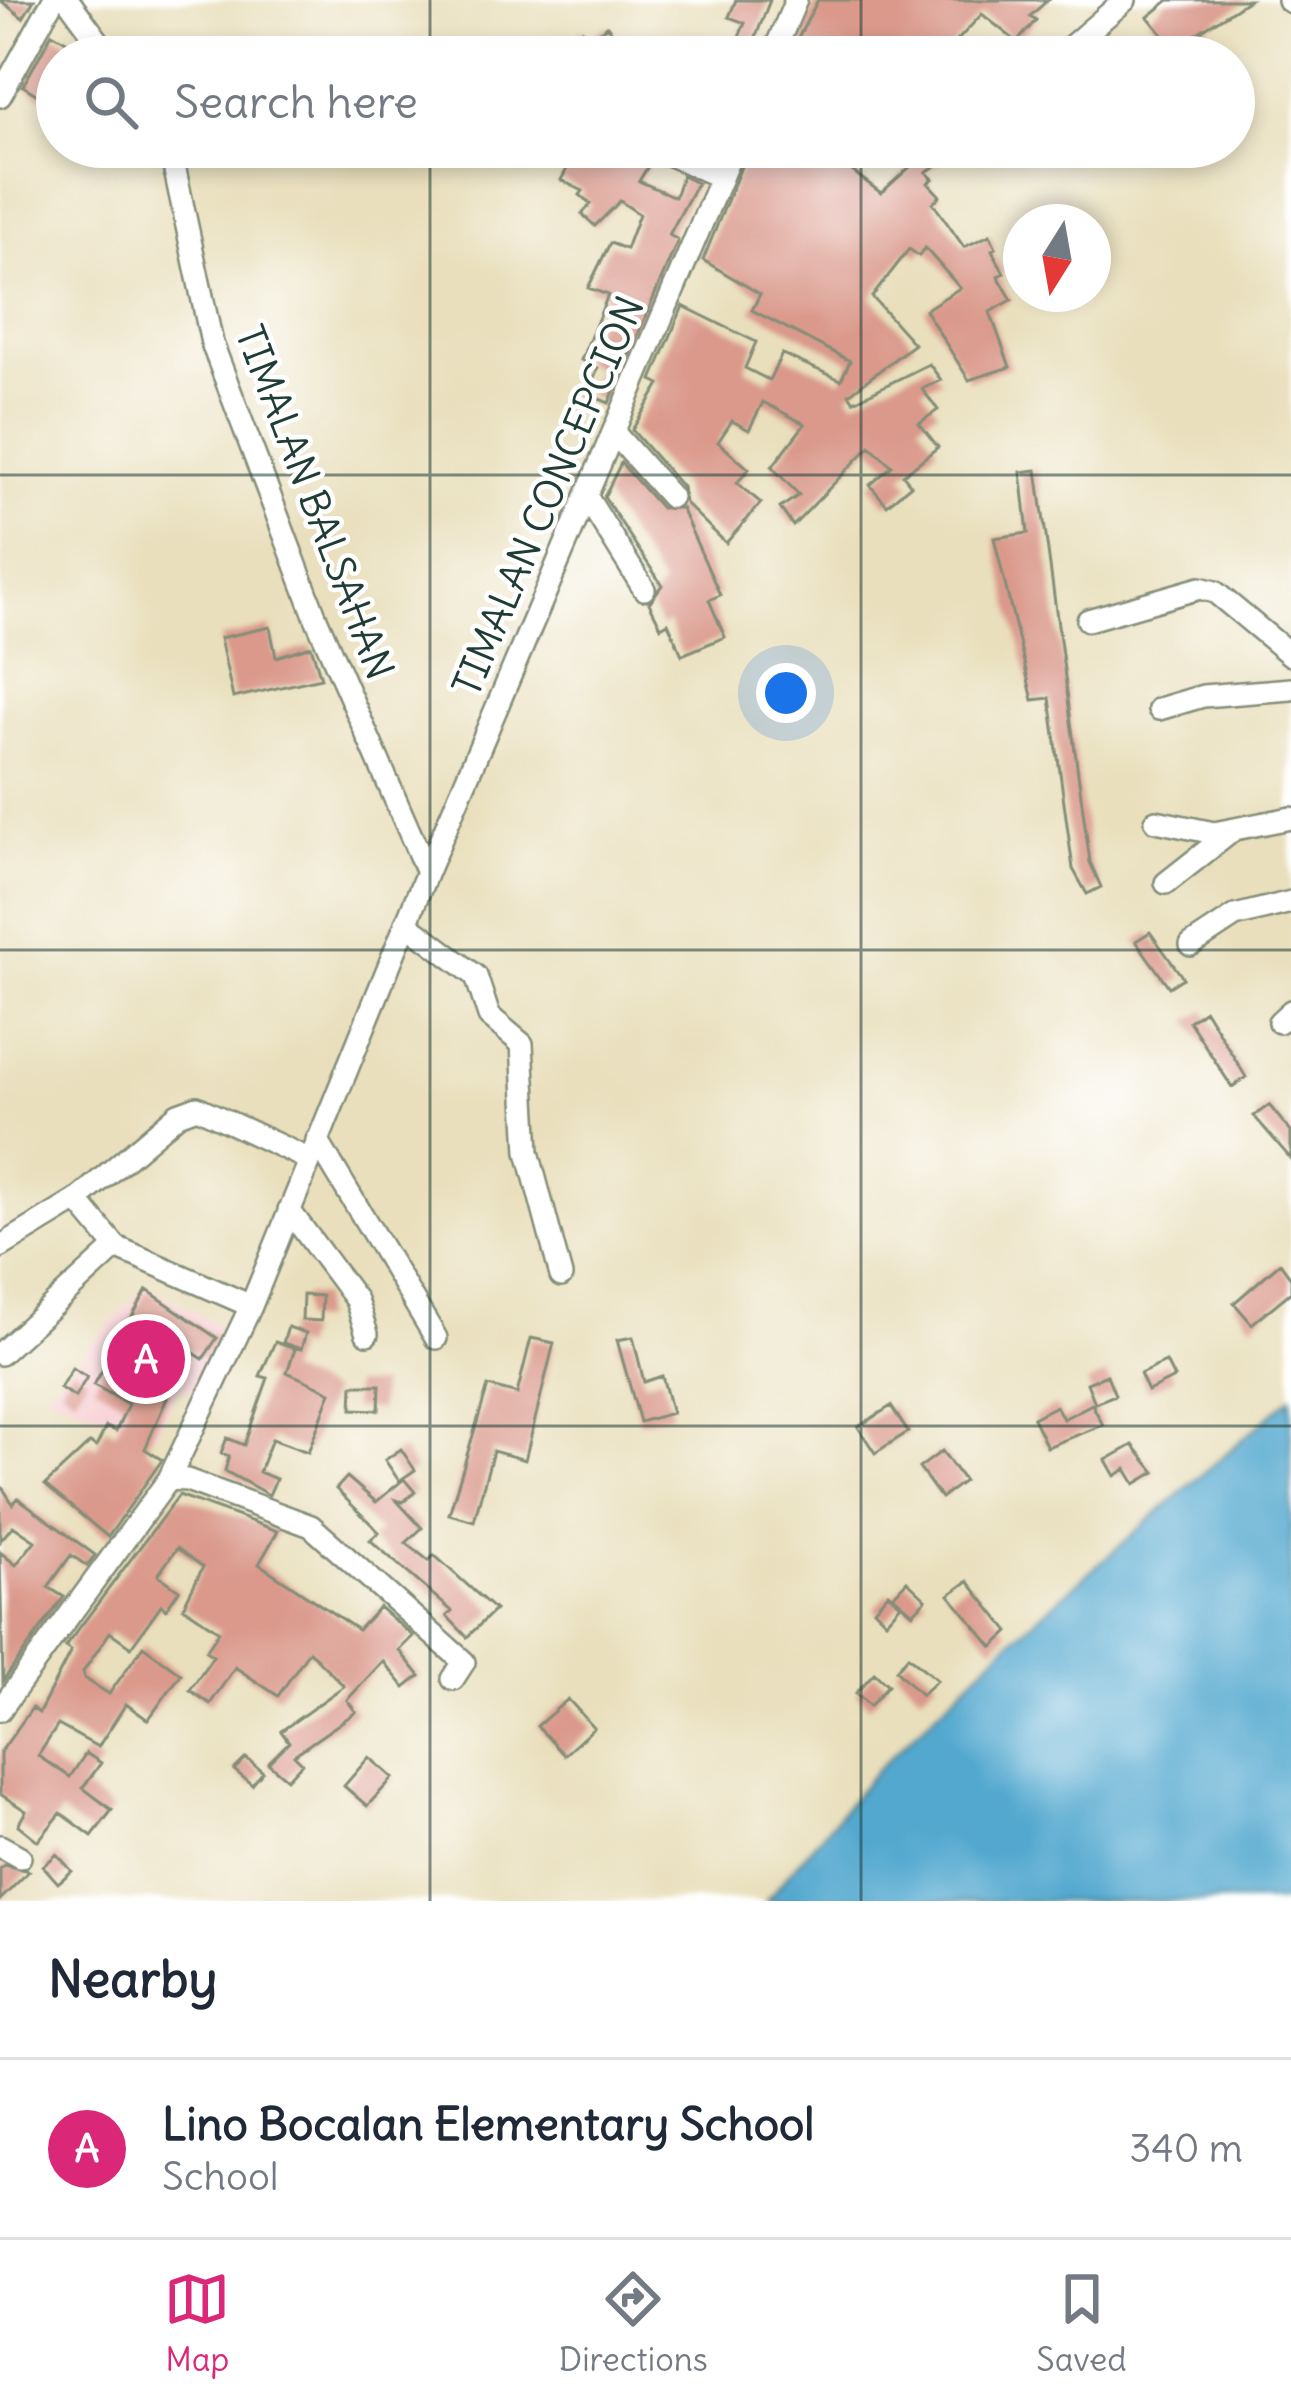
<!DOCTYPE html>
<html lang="en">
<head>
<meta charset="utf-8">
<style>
	body { margin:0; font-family:Delius,sans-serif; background:#f2f2f3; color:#1f2937 }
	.compass { position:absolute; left:1003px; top:204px; width:108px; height:108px; border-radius:50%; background:#fff; box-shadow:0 6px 18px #0003; rotate:191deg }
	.you { position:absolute; left:786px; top:693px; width:42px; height:42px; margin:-30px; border:9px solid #fff; border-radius:50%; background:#1a73e8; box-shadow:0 0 0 18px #1a73e833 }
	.badge { display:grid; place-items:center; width:78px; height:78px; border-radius:50%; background:#db2777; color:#fff; font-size:39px; font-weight:700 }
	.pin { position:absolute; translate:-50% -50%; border:6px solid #fff; box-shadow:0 3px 12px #0006 }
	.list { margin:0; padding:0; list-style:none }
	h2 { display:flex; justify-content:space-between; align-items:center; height:156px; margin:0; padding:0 48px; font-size:51px }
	h2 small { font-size:39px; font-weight:400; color:#747a83 }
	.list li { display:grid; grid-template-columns:78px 1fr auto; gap:36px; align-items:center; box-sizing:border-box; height:180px; padding:0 48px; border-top:3px solid #e0e1e3 }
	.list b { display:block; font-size:45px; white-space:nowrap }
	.list p { margin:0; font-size:39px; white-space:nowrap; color:#747a83 }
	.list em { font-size:39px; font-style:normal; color:#747a83 }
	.icon { flex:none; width:66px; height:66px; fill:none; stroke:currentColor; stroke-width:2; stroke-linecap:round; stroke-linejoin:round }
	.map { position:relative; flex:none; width:1291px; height:1901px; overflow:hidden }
	.search { position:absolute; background:#fff; box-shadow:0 6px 18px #0003; left:36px; right:36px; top:36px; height:132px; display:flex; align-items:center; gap:30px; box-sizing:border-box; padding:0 42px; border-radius:66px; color:#747a83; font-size:45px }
	.sheet { height:336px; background:#fff }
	nav { display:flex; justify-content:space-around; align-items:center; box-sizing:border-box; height:168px; border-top:3px solid #e0e1e3; background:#fff; font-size:33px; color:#747a83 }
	nav a { display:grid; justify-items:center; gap:6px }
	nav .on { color:#db2777 }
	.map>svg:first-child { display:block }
	.built { fill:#f7cfd3 }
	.water { fill:#53a8cf; stroke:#397282; stroke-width:3 }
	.building { fill:#da998b }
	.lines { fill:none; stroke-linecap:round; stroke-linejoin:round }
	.street-casing { stroke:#848e78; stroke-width:26 }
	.street { stroke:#fff; stroke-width:21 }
	.grid { fill:none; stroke:#1f3d34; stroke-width:3; stroke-opacity:0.55 }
	.labels { text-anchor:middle; stroke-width:9; stroke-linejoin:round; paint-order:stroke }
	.street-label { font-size:39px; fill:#1f3d34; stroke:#fff }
</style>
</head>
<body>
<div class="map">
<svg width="1291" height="1901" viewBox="0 0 1291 1901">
	<rect width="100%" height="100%" fill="#fff"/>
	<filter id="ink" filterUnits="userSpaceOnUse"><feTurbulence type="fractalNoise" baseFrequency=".00833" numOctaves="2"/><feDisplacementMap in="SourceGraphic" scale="24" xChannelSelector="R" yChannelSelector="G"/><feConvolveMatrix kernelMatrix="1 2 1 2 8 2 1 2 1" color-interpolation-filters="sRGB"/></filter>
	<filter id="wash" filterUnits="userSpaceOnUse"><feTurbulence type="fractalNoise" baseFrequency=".004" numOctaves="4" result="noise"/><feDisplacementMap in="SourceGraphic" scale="48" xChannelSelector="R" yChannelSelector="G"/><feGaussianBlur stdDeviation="2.7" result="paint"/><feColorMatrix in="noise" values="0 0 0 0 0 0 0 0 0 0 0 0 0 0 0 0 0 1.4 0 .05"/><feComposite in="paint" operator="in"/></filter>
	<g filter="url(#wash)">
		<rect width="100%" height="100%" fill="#e9dfbc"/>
		<!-- built -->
		<path class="built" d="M 146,1285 L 229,1332 L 196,1393 L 179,1386 L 154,1436 L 46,1393 Z"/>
		<!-- water -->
		<path class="water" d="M 1291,1397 L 1291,1901 L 766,1901 L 874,1773 L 1007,1644 Z"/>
		<g id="blocks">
			<!-- building -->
			<path class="building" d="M 0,0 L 34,0 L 23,18 Z
				M 736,0 L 770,0 L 748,57 L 730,57 L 745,23 L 729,17 Z
				M 818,0 L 1048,0 L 1030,16 L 1036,20 L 1017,42 L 982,14 L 942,57 L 788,57 Z
				M 1169,0 L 1249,0 L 1174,48 L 1148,17 Z
				M 607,26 L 622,45 L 629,37 L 652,57 L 575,57 L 564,45 L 582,30 L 589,39 Z
				M 52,33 L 75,46 L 69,57 L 57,57 L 57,77 L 44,99 L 23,86 Z
				M 579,147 L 637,147 L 650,163 L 639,181 L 675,197 L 682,176 L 697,183 L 669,235 L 678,240 L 609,403 L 587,394 L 598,368 L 581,360 L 608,295 L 588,288 L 610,243 L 626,249 L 639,214 L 620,201 L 595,226 L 582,214 L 591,204 L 580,195 L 583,191 L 561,180 Z
				M 749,147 L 871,147 L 852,171 L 881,193 L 932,147 L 965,147 L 926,172 L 933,179 L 928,183 L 940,196 L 933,203 L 964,247 L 990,235 L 996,248 L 992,250 L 1004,273 L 998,276 L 1012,300 L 990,312 L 1010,367 L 969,380 L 925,310 L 960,288 L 925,248 L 919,256 L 909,249 L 872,297 L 914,344 L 849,394 L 854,401 L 929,364 L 941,380 L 922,389 L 938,410 L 919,423 L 938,447 L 903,475 L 911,485 L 887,505 L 870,485 L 892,466 L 870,446 L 793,526 L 780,508 L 799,495 L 772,467 L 805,424 L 763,402 L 749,430 L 732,421 L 718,442 L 749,469 L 737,483 L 761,503 L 726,543 L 685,503 L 682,487 L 632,430 L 660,384 L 652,380 L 683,306 L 756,342 L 745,368 L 769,380 L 782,354 L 841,380 L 850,361 L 752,310 L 760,294 L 703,260 Z
				M 621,463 L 661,508 L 681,508 L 720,595 L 709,600 L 725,637 L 682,655 L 668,623 L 661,627 L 649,603 L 662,585 L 604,497 Z
				M 1037,470 L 1090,862 L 1101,887 L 1087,894 L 1073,869 L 1050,698 L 1033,700 L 994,538 L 1028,533 L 1021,472 Z
				M 270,627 L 276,657 L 311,646 L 321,678 L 233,698 L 220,638 Z
				M 1150,932 L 1183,978 L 1169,987 L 1136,941 Z
				M 1205,1010 L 1246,1077 L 1232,1087 L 1189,1021 Z
				M 1269,1105 L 1291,1132 L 1291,1159 L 1254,1116 Z
				M 1280,1263 L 1291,1278 L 1291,1292 L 1252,1324 L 1234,1303 Z
				M 147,1290 L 217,1338 L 203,1359 L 188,1349 L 145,1449 L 162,1460 L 108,1537 L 45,1485 L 90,1443 L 96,1447 L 106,1427 L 116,1431 L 128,1404 L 94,1385 Z
				M 303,1295 L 322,1296 L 321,1321 L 302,1320 Z
				M 288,1327 L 306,1333 L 301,1349 L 283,1343 Z
				M 633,1337 L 644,1382 L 662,1376 L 672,1413 L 640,1422 L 617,1340 Z
				M 531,1338 L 554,1343 L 525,1460 L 493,1451 L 474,1521 L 449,1514 L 488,1386 L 517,1394 Z
				M 275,1342 L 295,1349 L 287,1372 L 331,1392 L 308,1452 L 272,1439 L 259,1472 L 276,1479 L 269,1495 L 225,1471 L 229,1456 L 221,1453 L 227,1438 L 244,1445 L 268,1378 L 260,1376 Z
				M 1166,1362 L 1174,1378 L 1148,1391 L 1140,1374 Z
				M 72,1368 L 87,1377 L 75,1397 L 60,1388 Z
				M 1107,1375 L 1115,1395 L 1095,1403 L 1087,1383 Z
				M 353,1385 L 380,1385 L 379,1410 L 352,1409 Z
				M 1092,1404 L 1103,1425 L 1047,1447 L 1033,1418 L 1056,1406 L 1063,1419 Z
				M 891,1406 L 908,1432 L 875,1453 L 858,1427 Z
				M 1133,1445 L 1155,1472 L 1135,1484 L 1126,1469 L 1115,1476 L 1106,1460 Z
				M 401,1449 L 415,1470 L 399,1481 L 385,1460 Z
				M 942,1451 L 964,1481 L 941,1498 L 919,1468 Z
				M 347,1477 L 376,1502 L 404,1479 L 415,1492 L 403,1502 L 396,1500 L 422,1528 L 406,1543 L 429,1561 L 434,1555 L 495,1610 L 467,1637 L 447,1616 L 452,1611 L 370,1540 L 379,1532 L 336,1489 Z
				M 0,1484 L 13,1504 L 18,1498 L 95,1555 L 87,1566 L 71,1555 L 48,1587 L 64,1597 L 3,1681 L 0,1552 L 16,1565 L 35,1541 L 13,1526 L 0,1541 Z
				M 179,1495 L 278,1531 L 259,1564 L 358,1630 L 379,1607 L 413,1636 L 399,1650 L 420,1676 L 405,1688 L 383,1661 L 347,1700 L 356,1712 L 294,1755 L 302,1763 L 287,1779 L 268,1763 L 289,1742 L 281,1731 L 344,1686 L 309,1651 L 278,1696 L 235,1667 L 210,1704 L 190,1690 L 213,1656 L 206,1651 L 219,1631 L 183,1607 L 203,1567 L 177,1548 L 158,1575 L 179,1590 L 166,1609 L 161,1605 L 131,1647 L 110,1632 L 83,1672 L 84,1678 L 109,1694 L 143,1646 L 181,1674 L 148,1720 L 126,1704 L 98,1747 L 58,1725 L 38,1756 L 70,1777 L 86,1753 L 101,1763 L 83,1788 L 112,1810 L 92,1836 L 61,1813 L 38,1841 L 18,1825 L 26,1811 L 0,1794 L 0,1753 L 32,1708 L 39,1713 L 71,1651 L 65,1647 Z
				M 907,1581 L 926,1599 L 913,1613 L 893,1596 Z
				M 968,1581 L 1009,1632 L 993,1647 L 949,1595 Z
				M 888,1593 L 901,1604 L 886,1621 L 874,1609 Z
				M 908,1656 L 937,1680 L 921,1695 L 896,1670 Z
				M 874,1673 L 888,1685 L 870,1706 L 856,1693 Z
				M 568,1699 L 594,1728 L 564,1755 L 537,1726 Z
				M 369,1757 L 393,1778 L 367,1806 L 344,1786 Z
				M 246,1758 L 263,1772 L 252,1785 L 234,1770 Z
				M 57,1854 L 72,1871 L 58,1883 L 43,1866 Z
				M 4,1865 L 29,1871 L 0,1900 L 0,1869 Z"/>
		</g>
	</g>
	<g filter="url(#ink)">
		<use href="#blocks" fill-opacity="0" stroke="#848e78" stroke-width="3"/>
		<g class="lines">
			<!-- street casing -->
			<g class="street-casing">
				<path id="street" d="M 68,0 L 110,57
					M 1288,0 L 1291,2
					M 772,57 L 796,0
					M 1059,57 L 1125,0
					M 0,96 L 53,0
					M 170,147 L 212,343 L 316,618 L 427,872
					M 652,147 L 721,177
					M 615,434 L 671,497
					M 588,499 L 644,589
					M 1088,620 L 1200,588 L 1215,592 L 1291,655
					M 1159,709 L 1203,696 L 1291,689
					M 1156,821 L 1214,833 L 1291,818
					M 1166,883 L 1232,831
					M 406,923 L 476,976 L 489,1016 L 522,1044 L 528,1152 L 561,1276
					M 1191,945 L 1235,916 L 1291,902
					M 1279,1022 L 1291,1011
					M 317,1140 L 436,1338
					M 77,1200 L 116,1247 L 251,1306
					M 289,1210 L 356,1300 L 367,1334
					M 0,1247 L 77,1200 L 178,1114 L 197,1107 L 310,1160
					M 0,1354 L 116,1247
					M 169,1479 L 187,1480 L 311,1526 L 464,1662 L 453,1679
					M 0,1710 L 169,1479 L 251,1306 L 427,872 L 734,147
					M 0,1846 L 20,1857"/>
			</g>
			<!-- street -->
			<use href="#street" class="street"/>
		</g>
	</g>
	<!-- grid -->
	<path class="grid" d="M 430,0 L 430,57M 861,0 L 861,57M 430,147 L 430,1901M 861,147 L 861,1901M 0,475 L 1291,475M 0,950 L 1291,950M 0,1426 L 1291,1426"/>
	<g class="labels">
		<!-- street labels -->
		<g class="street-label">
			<text transform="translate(548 496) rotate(-67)" y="14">TIMALAN CONCEPCION</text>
			<text transform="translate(315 502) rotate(69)" y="14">TIMALAN BALSAHAN</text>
		</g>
	</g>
</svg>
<svg class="compass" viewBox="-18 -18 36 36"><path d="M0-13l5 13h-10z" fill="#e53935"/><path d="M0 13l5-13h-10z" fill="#747a83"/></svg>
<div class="you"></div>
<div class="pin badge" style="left:146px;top:1359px">A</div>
<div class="search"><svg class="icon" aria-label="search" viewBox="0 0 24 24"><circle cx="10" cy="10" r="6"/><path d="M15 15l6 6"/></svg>Search here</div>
</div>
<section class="sheet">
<h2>Nearby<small></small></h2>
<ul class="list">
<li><span class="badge">A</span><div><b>Lino Bocalan Elementary School</b><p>School</p></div><em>340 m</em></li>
</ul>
</section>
<nav>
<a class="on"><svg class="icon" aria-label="map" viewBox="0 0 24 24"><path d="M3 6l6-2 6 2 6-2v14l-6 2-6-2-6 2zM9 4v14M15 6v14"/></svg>Map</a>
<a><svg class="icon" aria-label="directions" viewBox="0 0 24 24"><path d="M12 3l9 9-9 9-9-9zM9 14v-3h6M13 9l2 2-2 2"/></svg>Directions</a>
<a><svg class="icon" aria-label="saved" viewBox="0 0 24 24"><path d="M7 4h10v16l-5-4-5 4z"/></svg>Saved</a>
</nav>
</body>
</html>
